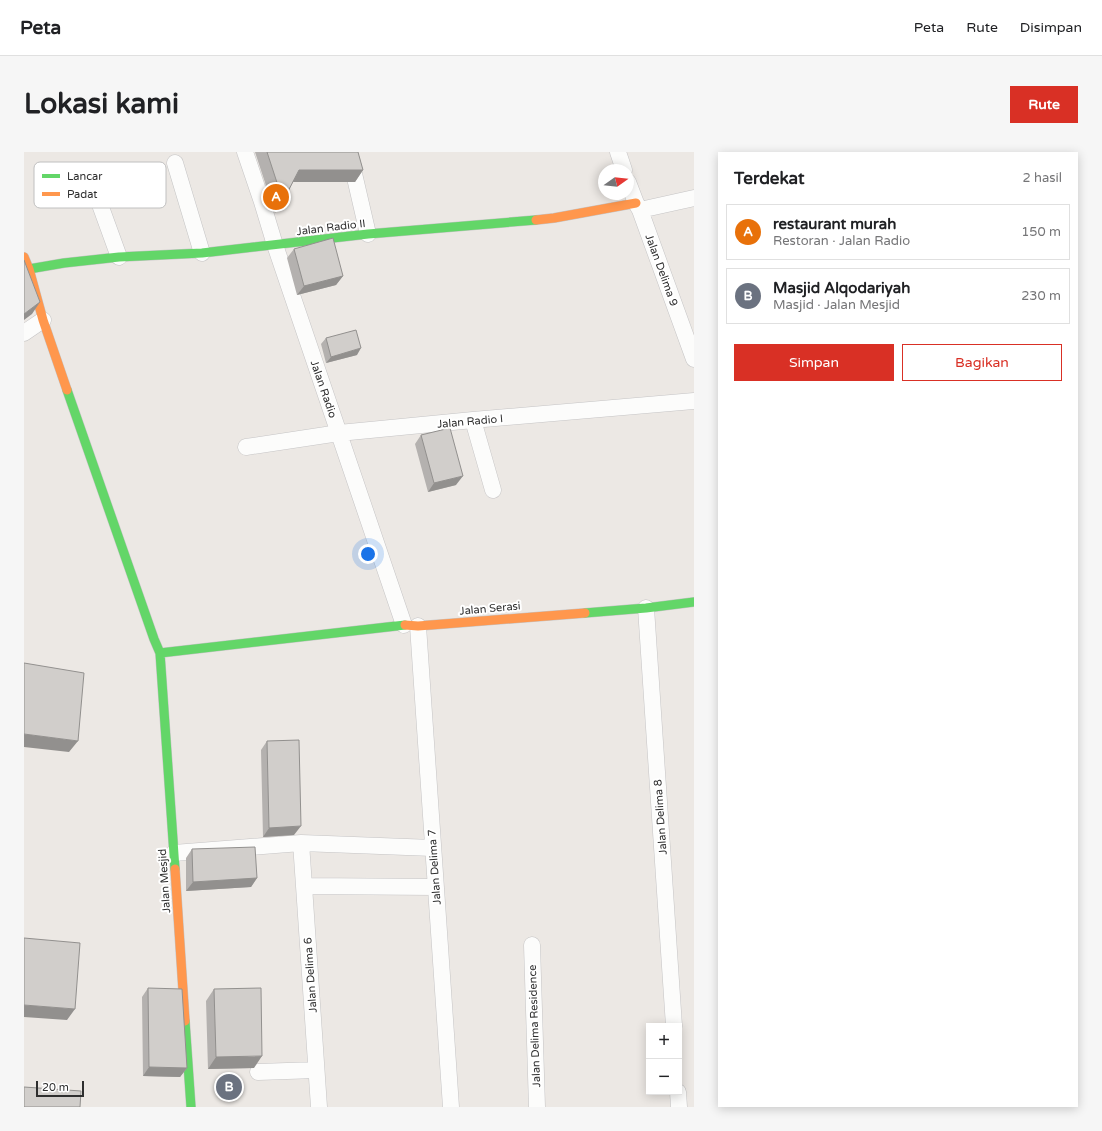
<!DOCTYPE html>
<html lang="id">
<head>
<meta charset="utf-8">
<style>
	body { margin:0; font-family:"Varela Round",sans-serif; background:#f6f6f6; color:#202124 }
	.controls { position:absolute; right:12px; bottom:12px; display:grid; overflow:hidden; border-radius:0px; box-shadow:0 2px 10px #0003 }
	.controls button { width:36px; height:36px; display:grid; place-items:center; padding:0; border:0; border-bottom:1px solid #e0e0e0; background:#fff; color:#202124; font:20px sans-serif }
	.compass { position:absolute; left:574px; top:12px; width:36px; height:36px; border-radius:50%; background:#fff; box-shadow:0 2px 10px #0003; rotate:75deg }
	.scale { position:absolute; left:12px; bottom:10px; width:48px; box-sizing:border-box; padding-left:4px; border:2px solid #2e2e2e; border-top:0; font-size:11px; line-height:14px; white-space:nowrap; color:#2e2e2e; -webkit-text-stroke:3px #fff; paint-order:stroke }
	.you { position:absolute; left:344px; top:402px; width:14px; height:14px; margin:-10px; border:3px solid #fff; border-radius:50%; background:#1a73e8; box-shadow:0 0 0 6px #1a73e833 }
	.badge { display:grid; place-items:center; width:26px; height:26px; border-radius:50%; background:#d93025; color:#fff; font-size:13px; font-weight:700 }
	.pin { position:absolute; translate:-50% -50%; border:2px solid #fff; box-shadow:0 1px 4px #0006 }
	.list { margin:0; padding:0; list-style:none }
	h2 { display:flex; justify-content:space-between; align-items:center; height:52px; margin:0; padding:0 16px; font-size:17px }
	h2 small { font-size:13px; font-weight:400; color:#757577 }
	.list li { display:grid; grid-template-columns:26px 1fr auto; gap:12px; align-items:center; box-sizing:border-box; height:56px; margin:0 8px 8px; padding:0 8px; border:1px solid #e0e0e0; border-radius:0px }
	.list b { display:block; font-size:15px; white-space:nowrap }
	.list p { margin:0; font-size:13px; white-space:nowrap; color:#757577 }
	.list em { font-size:13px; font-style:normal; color:#757577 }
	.actions { display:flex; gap:8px; padding:12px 16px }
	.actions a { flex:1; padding:9px 0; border:1px solid #d93025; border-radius:0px; text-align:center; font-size:14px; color:#d93025 }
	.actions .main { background:#d93025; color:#fff }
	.map { position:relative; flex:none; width:670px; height:955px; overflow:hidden; border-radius:0px }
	header { display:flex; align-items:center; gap:24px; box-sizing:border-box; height:56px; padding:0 20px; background:#fff; border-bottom:1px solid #e0e0e0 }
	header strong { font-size:19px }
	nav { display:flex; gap:22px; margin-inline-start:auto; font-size:14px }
	.intro { display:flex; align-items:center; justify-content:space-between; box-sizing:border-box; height:96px; padding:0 24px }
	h1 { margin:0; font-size:28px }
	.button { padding:10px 18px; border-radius:0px; background:#d93025; color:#fff; font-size:14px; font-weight:700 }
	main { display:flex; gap:24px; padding:0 24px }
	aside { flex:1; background:#fff; border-radius:0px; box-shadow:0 2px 10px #0003 }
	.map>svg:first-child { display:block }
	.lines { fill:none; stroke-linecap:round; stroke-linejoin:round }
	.street-casing { stroke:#c5c4c5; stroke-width:17 }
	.fast-casing { stroke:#c5c4c5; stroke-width:10 }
	.slow-casing { stroke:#c5c4c5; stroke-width:10 }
	.street { stroke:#fcfcfb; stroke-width:16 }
	.fast { stroke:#63d668; stroke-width:9 }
	.slow { stroke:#ff974d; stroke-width:9 }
	.wall { fill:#b4b1af }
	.shaded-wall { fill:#92908e }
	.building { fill:#d1cecb; stroke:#92908e }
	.labels { text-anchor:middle; stroke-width:4; stroke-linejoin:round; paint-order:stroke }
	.street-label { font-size:11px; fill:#2e2e2e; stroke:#fff }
	.key { fill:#fff; stroke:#c0c0c0; stroke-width:1 }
	.key-label { font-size:11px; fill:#2e2e2e }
</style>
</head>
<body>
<header>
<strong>Peta</strong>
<nav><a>Peta</a><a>Rute</a><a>Disimpan</a></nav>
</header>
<div class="intro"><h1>Lokasi kami</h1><a class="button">Rute</a></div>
<main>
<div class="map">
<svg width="670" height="955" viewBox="0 0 670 955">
	<rect width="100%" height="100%" fill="#ece8e4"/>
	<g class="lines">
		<!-- street casing -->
		<g class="street-casing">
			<path id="street" d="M 221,0 L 238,50 L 251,93 L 380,473
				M 325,0 L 344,82
				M 594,0 L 600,18
				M 151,11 L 178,101
				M 66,25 L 95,105
				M 604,30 L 612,51 L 616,58 L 670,207
				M 616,58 L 670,46
				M 0,181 L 19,168
				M 449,268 L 469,338
				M 222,295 L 315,281 L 449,268 L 670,249
				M 622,456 L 650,874
				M 394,474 L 427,955
				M 277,691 L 280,734 L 295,955
				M 150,701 L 277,691 L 409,696
				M 280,734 L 412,735
				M 508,793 L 513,955
				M 234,920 L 292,918
				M 654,940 L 655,955"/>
		</g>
		<!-- fast casing -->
		<g class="fast-casing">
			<path id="fast" d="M 5,117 L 40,111 L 95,105 L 178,101 L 344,82 L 512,68
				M 43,238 L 130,487 L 136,501 L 151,717
				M 561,461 L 622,456 L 670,450
				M 136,501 L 381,473
				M 161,869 L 167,955"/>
		</g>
		<!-- slow casing -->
		<g class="slow-casing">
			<path id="slow" d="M 512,68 L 530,66 L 612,51
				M 0,105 L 5,117 L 19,168 L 43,238
				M 381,473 L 394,474 L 561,461
				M 151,717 L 161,869"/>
		</g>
		<!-- street -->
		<use href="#street" class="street"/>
		<!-- fast -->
		<use href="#fast" class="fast"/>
		<!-- slow -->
		<use href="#slow" class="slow"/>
	</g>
	<!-- wall -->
	<path class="wall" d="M 231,0 L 334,0 L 339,18 L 331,30 L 269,30 L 259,49 L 251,61 Z
		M 270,97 L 319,124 L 312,133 L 273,143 L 263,106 Z
		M 302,186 L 333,203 L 302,211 L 297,192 Z
		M 397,283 L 432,333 L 404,340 L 391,292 Z
		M 243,589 L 270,683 L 239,685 L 237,598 Z
		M 168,697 L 233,726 L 227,735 L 162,739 L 162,706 Z
		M 124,836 L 163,916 L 156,925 L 119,924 L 118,845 Z
		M 190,837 L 230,916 L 184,917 L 182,849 Z"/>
	<!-- shaded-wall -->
	<path class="shaded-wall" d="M 275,18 L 339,18 L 331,30 L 266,30 Z
		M 319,124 L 312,133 L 273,143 L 280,134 Z
		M 16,150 L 8,162 L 0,168 L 0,162 Z
		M 337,196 L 333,203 L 302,211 L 307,205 Z
		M 439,324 L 432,333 L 404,340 L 410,331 Z
		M 0,582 L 54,589 L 45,600 L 0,595 Z
		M 277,674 L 270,683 L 239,685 L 245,676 Z
		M 233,726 L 227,735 L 162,739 L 169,730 Z
		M 0,853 L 51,857 L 43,868 L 0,865 Z
		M 238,904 L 230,916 L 184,917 L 192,905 Z
		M 125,915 L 163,916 L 156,925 L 119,924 Z"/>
	<!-- building -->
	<path class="building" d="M 243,0 L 334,0 L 339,18 L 275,18 L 259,49 Z
		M 309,86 L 319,124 L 280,134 L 270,97 Z
		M 0,108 L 16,150 L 0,162 Z
		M 332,178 L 337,196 L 307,205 L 302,186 Z
		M 426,276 L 439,324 L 410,331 L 397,283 Z
		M 0,511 L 60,521 L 54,589 L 0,582 Z
		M 275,588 L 277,674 L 245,676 L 243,589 Z
		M 231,695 L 233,726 L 169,730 L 168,697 Z
		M 0,786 L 56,791 L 51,857 L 0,853 Z
		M 124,836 L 158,837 L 163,916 L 125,915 Z
		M 237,836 L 238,904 L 192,905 L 190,837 Z
		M 0,935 L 57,939 L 56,955 L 0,955 Z"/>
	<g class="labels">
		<!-- street labels -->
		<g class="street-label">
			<text transform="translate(307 75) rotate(-7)" y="4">Jalan Radio II</text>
			<text transform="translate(638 118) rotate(70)" y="4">Jalan Delima 9</text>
			<text transform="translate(300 237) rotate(71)" y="4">Jalan Radio</text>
			<text transform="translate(446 269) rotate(-5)" y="4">Jalan Radio I</text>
			<text transform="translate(466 456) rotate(-5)" y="4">Jalan Serasi</text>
			<text transform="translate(636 665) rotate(-94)" y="4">Jalan Delima 8</text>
			<text transform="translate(410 715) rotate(-94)" y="4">Jalan Delima 7</text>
			<text transform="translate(140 729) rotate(-94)" y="4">Jalan Mesjid</text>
			<text transform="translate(286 823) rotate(-94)" y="4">Jalan Delima 6</text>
			<text transform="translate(510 874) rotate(-92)" y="4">Jalan Delima Residence</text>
		</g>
	</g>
	<!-- legend -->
	<rect x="10" y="10" width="132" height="46" rx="6" class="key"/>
	<rect x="18" y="22" width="18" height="4" fill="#63d668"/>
	<rect x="18" y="40" width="18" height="4" fill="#ff974d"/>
	<g class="key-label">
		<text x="43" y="28">Lancar</text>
		<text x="43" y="46">Padat</text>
	</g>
</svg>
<div class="controls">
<button>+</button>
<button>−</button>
</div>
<svg class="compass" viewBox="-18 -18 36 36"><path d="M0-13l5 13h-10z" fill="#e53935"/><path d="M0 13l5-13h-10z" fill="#757577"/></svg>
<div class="scale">20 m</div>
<div class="you"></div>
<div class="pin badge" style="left:252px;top:45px;background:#e8710a">A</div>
<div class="pin badge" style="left:205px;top:935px;background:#6b7280">B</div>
</div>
<aside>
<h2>Terdekat<small>2 hasil</small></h2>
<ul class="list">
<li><span class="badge" style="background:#e8710a">A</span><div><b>restaurant murah</b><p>Restoran · Jalan Radio</p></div><em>150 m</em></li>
<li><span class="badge" style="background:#6b7280">B</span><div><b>Masjid Alqodariyah</b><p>Masjid · Jalan Mesjid</p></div><em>230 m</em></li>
</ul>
<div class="actions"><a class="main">Simpan</a><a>Bagikan</a></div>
</aside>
</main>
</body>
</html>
